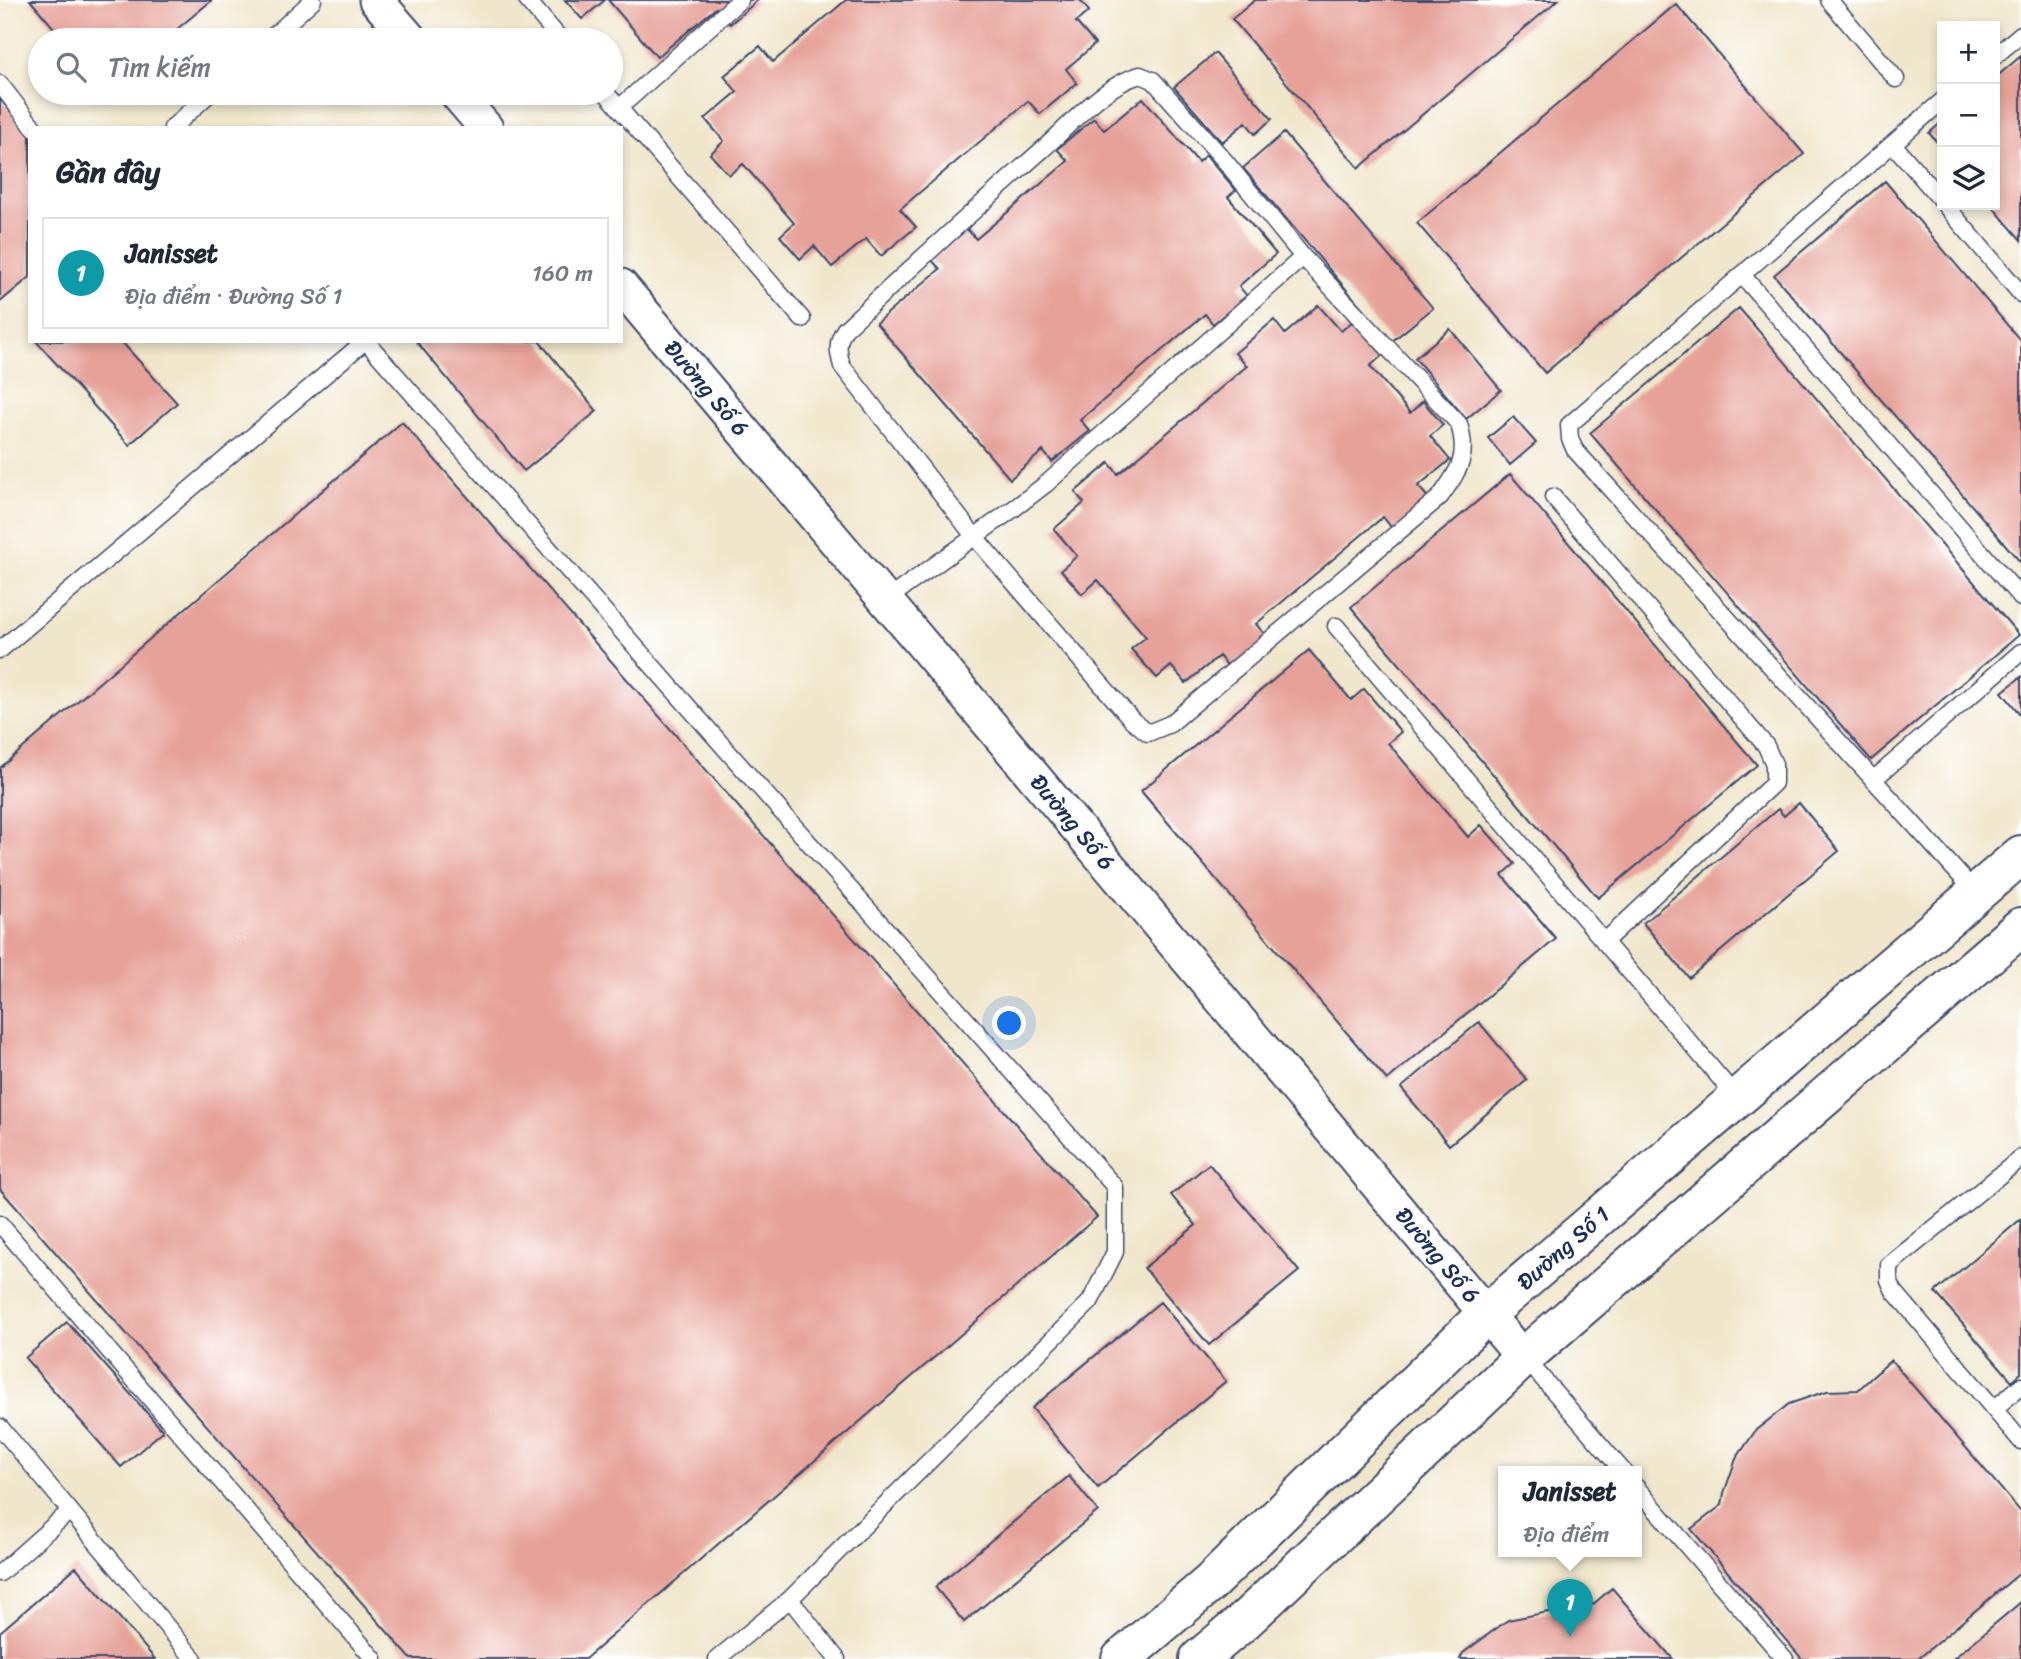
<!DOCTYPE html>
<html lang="vi">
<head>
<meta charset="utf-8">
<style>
	body { margin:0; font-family:Sriracha,sans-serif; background:#f2f2f3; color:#1f2937 }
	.controls { position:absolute; right:21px; top:21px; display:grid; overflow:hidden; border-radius:0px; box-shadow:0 4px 10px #0003 }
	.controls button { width:63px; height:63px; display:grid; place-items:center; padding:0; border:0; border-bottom:2px solid #e0e1e3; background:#fff; color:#1f2937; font:35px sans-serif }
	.you { position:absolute; left:1010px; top:1024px; width:24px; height:24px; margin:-18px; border:5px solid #fff; border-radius:50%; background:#1a73e8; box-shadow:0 0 0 10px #1a73e833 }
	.badge { display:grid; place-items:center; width:46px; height:46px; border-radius:50%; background:#7c3aed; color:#fff; font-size:23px; font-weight:700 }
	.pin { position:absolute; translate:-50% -58px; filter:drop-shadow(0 2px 4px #0008) }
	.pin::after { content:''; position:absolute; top:37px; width:24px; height:21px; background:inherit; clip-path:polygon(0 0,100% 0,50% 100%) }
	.popup { position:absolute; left:1498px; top:1466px; width:144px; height:91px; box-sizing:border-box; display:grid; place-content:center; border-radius:0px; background:#fff; filter:drop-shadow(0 2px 5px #0005); font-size:23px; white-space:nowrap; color:#747a83 }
	.popup b { font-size:26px; color:#1f2937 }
	.popup::after { content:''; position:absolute; left:50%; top:100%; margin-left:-14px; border:14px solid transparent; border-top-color:#fff }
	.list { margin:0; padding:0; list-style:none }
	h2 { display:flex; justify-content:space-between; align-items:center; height:91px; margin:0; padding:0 28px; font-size:30px }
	h2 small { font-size:23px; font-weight:400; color:#747a83 }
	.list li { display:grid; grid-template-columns:46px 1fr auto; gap:21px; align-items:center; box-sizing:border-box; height:112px; margin:0 14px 14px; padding:0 14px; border:2px solid #e0e1e3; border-radius:0px }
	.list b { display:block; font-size:26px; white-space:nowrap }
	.list p { margin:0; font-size:23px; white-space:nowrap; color:#747a83 }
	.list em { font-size:23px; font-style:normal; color:#747a83 }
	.icon { flex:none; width:38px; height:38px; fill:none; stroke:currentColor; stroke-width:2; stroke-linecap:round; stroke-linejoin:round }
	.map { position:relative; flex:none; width:2021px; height:1659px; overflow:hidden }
	.search { position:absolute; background:#fff; box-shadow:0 4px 10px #0003; left:28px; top:28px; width:595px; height:77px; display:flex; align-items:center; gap:18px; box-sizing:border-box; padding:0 24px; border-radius:38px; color:#747a83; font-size:26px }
	.panel { position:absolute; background:#fff; box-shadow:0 4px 10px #0003; left:28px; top:126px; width:595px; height:217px; border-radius:0px }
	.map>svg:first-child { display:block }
	.building { fill:#e6a299 }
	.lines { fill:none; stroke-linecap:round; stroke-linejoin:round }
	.service-casing { stroke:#3b4a6e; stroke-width:19 }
	.minor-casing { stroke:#3b4a6e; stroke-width:37 }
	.tertiary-casing { stroke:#3b4a6e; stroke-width:42 }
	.service { stroke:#fff; stroke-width:16 }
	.minor { stroke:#fff; stroke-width:33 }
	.tertiary { stroke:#fff; stroke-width:38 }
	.labels { text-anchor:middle; stroke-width:6; stroke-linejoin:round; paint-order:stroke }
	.street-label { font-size:23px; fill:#1b2f5e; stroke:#fff }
</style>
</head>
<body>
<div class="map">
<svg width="2021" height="1659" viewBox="0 0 2021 1659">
	<rect width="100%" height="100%" fill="#fff"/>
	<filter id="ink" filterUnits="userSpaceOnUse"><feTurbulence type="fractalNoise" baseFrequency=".0143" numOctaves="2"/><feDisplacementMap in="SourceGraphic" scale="14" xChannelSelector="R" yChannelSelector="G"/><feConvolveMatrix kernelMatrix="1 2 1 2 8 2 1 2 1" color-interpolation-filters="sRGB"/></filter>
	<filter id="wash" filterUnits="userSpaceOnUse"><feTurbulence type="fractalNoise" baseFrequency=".00686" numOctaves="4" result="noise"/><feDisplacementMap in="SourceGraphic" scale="28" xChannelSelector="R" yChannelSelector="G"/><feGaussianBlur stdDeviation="1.57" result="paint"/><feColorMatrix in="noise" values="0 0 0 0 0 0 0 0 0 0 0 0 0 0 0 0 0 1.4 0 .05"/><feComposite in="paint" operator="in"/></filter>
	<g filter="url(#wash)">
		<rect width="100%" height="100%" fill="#f0e6cb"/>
		<g id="blocks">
			<!-- building -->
			<path class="building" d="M 30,0 L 212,0 L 164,40 L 64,40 Z
				M 565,0 L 605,0 L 582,19 Z
				M 608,0 L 758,0 L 730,24 L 716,8 L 657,57 Z
				M 846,0 L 1080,0 L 1089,11 L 1076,22 L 1095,44 L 1066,69 L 1077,83 L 1040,114 L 1028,101 L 900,209 L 916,227 L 881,256 L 866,239 L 832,267 L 814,246 L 800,259 L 780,236 L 794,223 L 743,164 L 729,175 L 710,154 L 724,141 L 705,119 L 737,92 L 724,76 L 760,46 L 773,62 Z
				M 1255,0 L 1558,0 L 1359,168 L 1232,19 Z
				M 1676,4 L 1804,154 L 1545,373 L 1417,223 Z
				M 1215,53 L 1272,119 L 1255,134 L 1246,122 L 1222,142 L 1174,87 Z
				M 2021,56 L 2021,240 L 1991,205 L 1995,205 L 1995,78 Z
				M 1143,98 L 1198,162 L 1206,155 L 1236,190 L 1228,197 L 1276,254 L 1239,286 L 1247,296 L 1213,324 L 1205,314 L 1080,420 L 1090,431 L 1052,462 L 1043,451 L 1010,479 L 876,323 L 940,269 L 931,259 L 967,229 L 976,239 L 1068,161 L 1057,149 L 1094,118 L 1104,130 Z
				M 0,99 L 30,134 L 30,277 L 0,302 Z
				M 1942,122 L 1942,148 L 1929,133 Z
				M 1284,133 L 1433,308 L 1391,342 L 1243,168 Z
				M 1885,181 L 2021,341 L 2021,563 L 1774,275 Z
				M 1318,305 L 1341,331 L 1353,321 L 1383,355 L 1370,366 L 1410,413 L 1423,401 L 1443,425 L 1430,436 L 1450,460 L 1418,486 L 1431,501 L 1395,532 L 1383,517 L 1256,624 L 1269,639 L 1232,671 L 1219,656 L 1186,683 L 1171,666 L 1157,678 L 1131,649 L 1146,637 L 1098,580 L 1082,594 L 1061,570 L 1077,556 L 1054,529 L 1084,503 L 1075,492 L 1109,463 L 1118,474 L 1247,366 L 1235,353 L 1274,320 L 1285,334 Z
				M 1739,308 L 2019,635 L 1871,760 L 1590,433 Z
				M 1450,329 L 1501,390 L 1466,419 L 1415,358 Z
				M 36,341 L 121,341 L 177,403 L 129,445 Z
				M 416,341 L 539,341 L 597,411 L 524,471 Z
				M 1513,417 L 1536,443 L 1510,465 L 1488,438 Z
				M 402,422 L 1097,1217 L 585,1659 L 411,1659 L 0,1189 L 0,768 Z
				M 1510,474 L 1757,765 L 1598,898 L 1351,607 Z
				M 1309,650 L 1351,700 L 1364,689 L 1401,732 L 1388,743 L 1468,837 L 1481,825 L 1515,864 L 1502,875 L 1556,939 L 1387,1080 L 1141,791 Z
				M 2021,677 L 2021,711 L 2019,713 L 2002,692 Z
				M 1799,803 L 1839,851 L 1689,978 L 1643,923 L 1778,809 L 1784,816 Z
				M 1479,1022 L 1527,1080 L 1449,1145 L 1401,1088 Z
				M 1209,1164 L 1299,1271 L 1209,1345 L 1144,1268 L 1196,1225 L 1171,1195 Z
				M 2021,1219 L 2021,1373 L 2012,1381 L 1935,1292 Z
				M 1160,1302 L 1226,1381 L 1098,1488 L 1032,1408 Z
				M 67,1322 L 163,1431 L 121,1467 L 25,1358 Z
				M 1891,1360 L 2021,1512 L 2021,1572 L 1918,1659 L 1802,1659 L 1691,1529 L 1722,1505 L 1724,1493 L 1736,1459 L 1756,1430 L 1789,1404 L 1827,1391 L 1858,1390 Z
				M 1069,1476 L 1098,1511 L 964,1622 L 935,1587 Z
				M 76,1567 L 155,1659 L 0,1659 L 0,1632 Z
				M 1612,1588 L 1673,1659 L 1460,1659 L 1463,1653 L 1508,1620 L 1548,1612 L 1570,1614 L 1575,1620 Z
				M 2021,1602 L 2021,1659 L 1953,1659 Z"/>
		</g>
	</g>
	<g filter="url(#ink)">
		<use href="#blocks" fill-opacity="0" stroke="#3b4a6e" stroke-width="2"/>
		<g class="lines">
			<!-- service casing -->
			<g class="service-casing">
				<path id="service" d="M 527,0 L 561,40
					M 1829,0 L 1896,79
					M 269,40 L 313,0
					M 1995,56 L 2021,34
					M 1140,75 L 1153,80 L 1225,161 L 1303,257 L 1459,424 C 1469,458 1459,470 1440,497 L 1170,724 L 1148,733 L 1132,720 L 974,536 L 842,366 C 838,352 836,342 845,329 C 911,268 976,208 1043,149 C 1071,124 1104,85 1140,75 Z
					M 0,84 L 34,128
					M 606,93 L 802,319
					M 1942,101 L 1569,425 L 1570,439 L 1575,450 L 1976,893
					M 619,108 L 740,0
					M 172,128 L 210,93
					M 1893,144 L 1942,201
					M 1945,205 L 2021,294
					M 1742,275 L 2021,598
					M 366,341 L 730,754 L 1115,1187 L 1115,1252 L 1090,1302 L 790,1599 L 717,1659
					M 1553,497 L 1766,746 L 1774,764 L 1774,783 L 1604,942
					M 886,600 L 1016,507 L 1046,484 L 1303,257
					M 1336,626 L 1737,1098
					M 0,650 L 365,341
					M 1873,780 L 2021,652
					M 2021,1158 L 1889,1265 L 1889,1280 L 1894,1291 L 2021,1441
					M 0,1224 L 374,1659
					M 1524,1357 L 1623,1471
					M 1994,1409 L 2021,1386
					M 0,1427 L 194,1659
					M 1636,1487 L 1785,1659
					M 0,1573 L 70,1511
					M 790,1599 L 837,1659"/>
			</g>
			<!-- minor casing -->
			<g class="minor-casing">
				<path id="minor" d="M 376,0 L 411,40
					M 456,93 L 486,128
					M 621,286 L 1514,1347 L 1524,1357"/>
			</g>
			<!-- tertiary casing -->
			<g class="tertiary-casing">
				<path id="tertiary" d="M 1121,1659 L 1210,1583 L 1487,1313 L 2021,855
					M 1199,1659 L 1243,1622 L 1524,1357 L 2021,927"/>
			</g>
			<!-- service -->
			<use href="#service" class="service"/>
			<!-- minor -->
			<use href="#minor" class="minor"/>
			<!-- tertiary -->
			<use href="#tertiary" class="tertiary"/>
		</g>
	</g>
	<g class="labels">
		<!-- street labels -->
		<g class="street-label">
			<text transform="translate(707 388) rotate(50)" y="8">Đường Số 6</text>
			<text transform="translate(1073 822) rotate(50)" y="8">Đường Số 6</text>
			<text transform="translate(1563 1248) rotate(-41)" y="8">Đường Số 1</text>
			<text transform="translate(1438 1255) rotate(50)" y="8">Đường Số 6</text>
		</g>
	</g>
</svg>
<div class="controls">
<button>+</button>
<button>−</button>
<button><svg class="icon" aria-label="layers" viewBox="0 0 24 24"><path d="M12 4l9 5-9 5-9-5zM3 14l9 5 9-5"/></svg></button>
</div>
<div class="you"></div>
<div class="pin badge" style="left:1570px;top:1637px;background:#0f9aa8">1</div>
<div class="popup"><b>Janisset</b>Địa điểm</div>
<div class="search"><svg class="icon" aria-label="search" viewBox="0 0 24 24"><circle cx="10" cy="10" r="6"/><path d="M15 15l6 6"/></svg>Tìm kiếm</div>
<section class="panel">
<h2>Gần đây<small></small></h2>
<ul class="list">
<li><span class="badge" style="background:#0f9aa8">1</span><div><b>Janisset</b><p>Địa điểm · Đường Số 1</p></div><em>160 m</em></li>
</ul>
</section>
</div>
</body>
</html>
